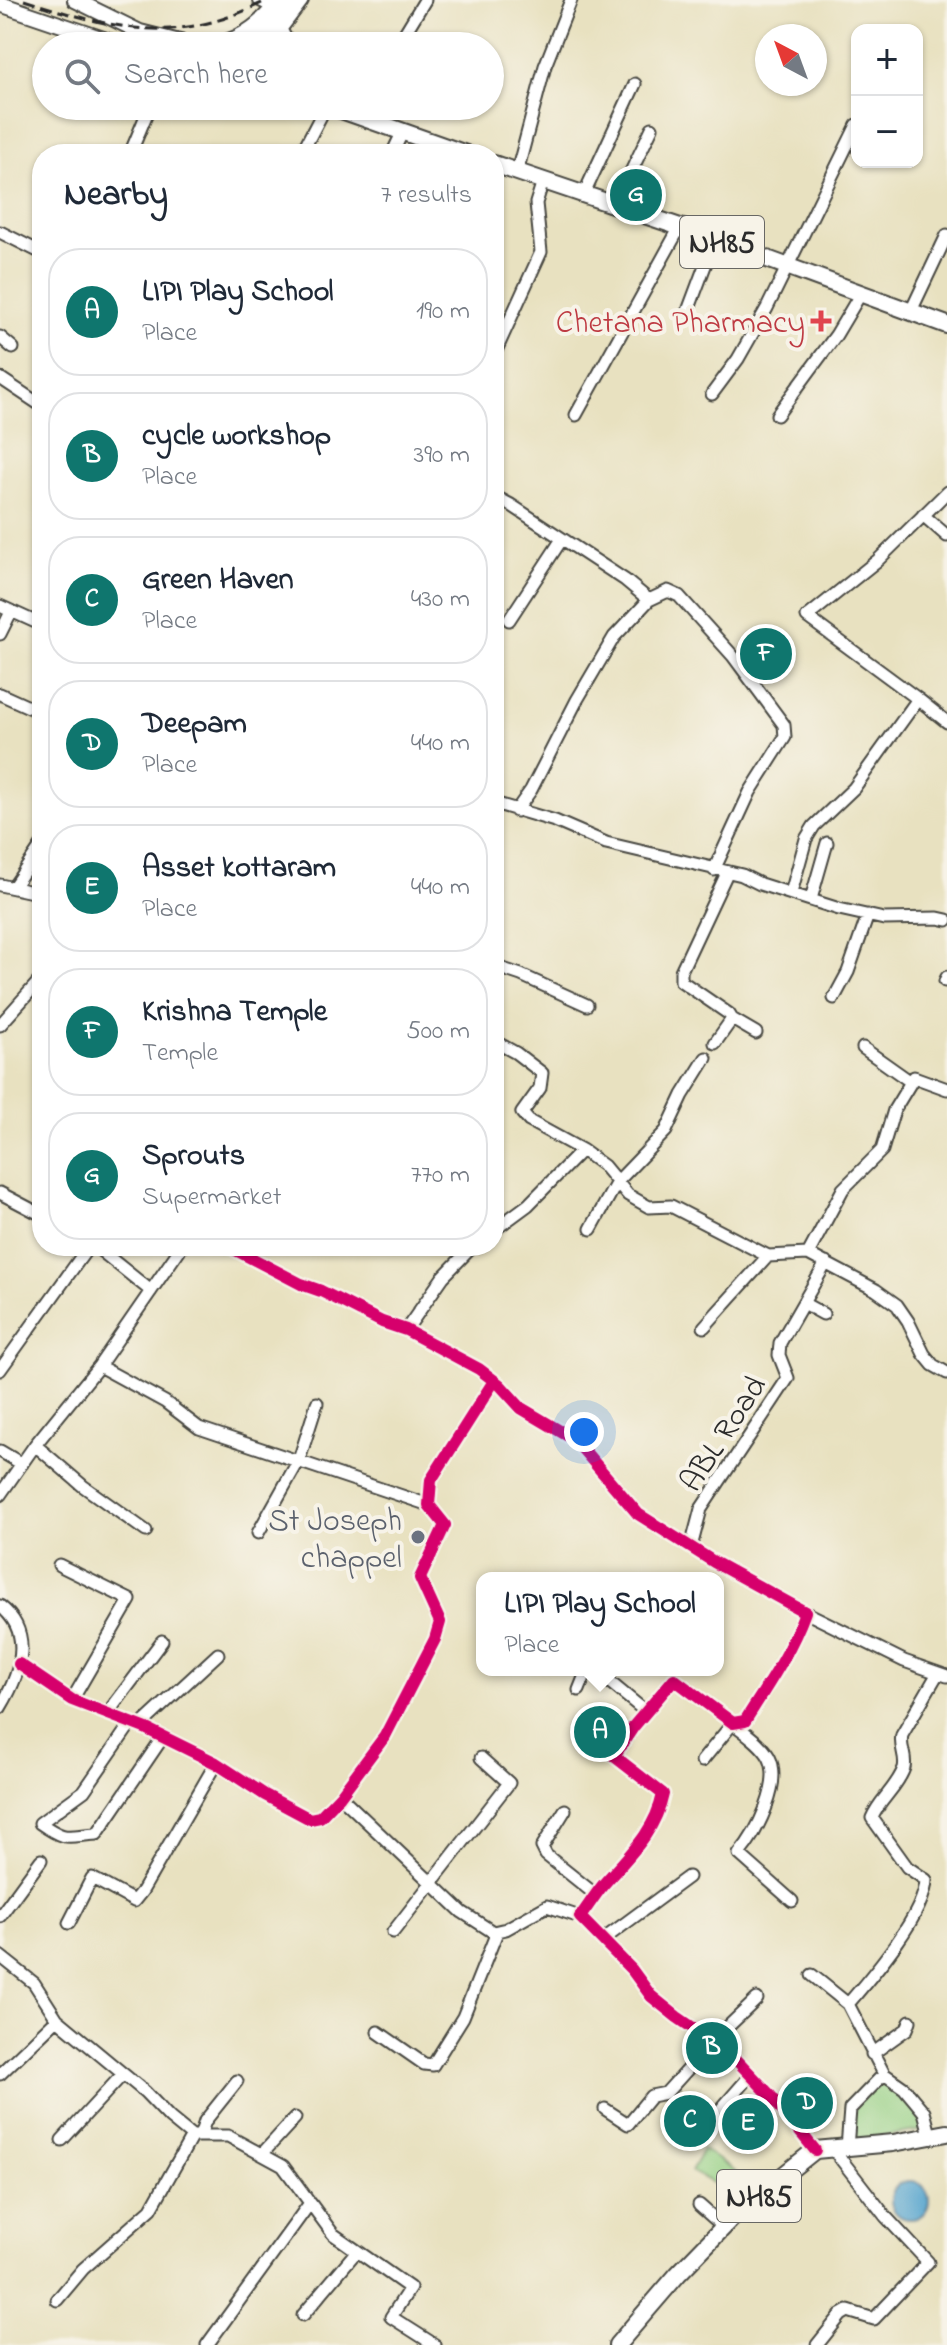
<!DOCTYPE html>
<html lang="en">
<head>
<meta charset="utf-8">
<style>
	body { margin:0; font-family:"Indie Flower",sans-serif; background:#f2f2f3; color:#1f2937 }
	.controls { position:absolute; right:24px; top:24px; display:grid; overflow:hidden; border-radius:16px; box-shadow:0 2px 6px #0004 }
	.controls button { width:72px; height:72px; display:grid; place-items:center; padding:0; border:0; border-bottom:2px solid #e0e1e3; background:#fff; color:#1f2937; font:40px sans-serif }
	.compass { position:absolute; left:755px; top:24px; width:72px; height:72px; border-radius:50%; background:#fff; box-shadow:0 2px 6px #0004; rotate:319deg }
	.you { position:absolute; left:584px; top:1432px; width:28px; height:28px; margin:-20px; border:6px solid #fff; border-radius:50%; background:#1a73e8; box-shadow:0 0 0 12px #1a73e833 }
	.badge { display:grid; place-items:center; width:52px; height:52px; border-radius:50%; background:#0f766e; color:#fff; font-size:26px; font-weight:700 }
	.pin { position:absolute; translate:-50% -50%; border:4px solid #fff; box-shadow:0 2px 8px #0006 }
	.popup { position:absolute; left:476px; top:1572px; width:248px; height:104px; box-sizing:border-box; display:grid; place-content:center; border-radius:16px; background:#fff; filter:drop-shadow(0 2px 6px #0005); font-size:26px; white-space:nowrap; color:#747a83 }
	.popup b { font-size:30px; color:#1f2937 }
	.popup::after { content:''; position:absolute; left:50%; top:100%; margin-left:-16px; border:16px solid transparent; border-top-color:#fff }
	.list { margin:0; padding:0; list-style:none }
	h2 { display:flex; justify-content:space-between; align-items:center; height:104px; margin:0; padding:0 32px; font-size:34px }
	h2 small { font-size:26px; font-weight:400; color:#747a83 }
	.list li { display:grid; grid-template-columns:52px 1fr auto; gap:24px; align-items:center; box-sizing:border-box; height:128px; margin:0 16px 16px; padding:0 16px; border:2px solid #e0e1e3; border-radius:32px }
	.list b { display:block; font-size:30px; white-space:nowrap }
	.list p { margin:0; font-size:26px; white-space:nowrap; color:#747a83 }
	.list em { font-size:26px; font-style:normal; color:#747a83 }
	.icon { flex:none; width:44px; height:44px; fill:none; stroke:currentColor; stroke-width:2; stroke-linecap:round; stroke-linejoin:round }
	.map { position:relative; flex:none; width:947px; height:2345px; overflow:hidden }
	.search { position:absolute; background:#fff; box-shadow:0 2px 6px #0004; left:32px; top:32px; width:472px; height:88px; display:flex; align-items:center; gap:20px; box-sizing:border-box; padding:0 28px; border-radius:44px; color:#747a83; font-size:30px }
	.panel { position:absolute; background:#fff; box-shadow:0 2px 6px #0004; left:32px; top:144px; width:472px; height:1112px; border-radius:32px }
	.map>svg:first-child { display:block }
	.green { fill:#95d084; stroke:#607e58; stroke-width:2 }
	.water { fill:#53a3cd; stroke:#3f677c; stroke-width:2 }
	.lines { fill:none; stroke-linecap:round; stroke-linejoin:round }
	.minor-casing { stroke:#474641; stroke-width:15 }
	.major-casing { stroke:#474641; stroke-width:18 }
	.highway-casing { stroke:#474641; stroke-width:20 }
	.minor { stroke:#fff; stroke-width:11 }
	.major { stroke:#fff; stroke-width:14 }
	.highway { stroke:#fff; stroke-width:16 }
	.rail { stroke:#2b2b2b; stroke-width:3; stroke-dasharray:12 6; stroke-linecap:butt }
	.cycleway-casing { stroke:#f7f3e8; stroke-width:17 }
	.cycleway { stroke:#d6006c; stroke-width:12 }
	.health-dot { fill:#e0444e; stroke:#f7f3e8; stroke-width:3 }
	.worship-dot { fill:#6b7280; stroke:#f7f3e8; stroke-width:3 }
	.labels { text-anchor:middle; stroke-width:8; stroke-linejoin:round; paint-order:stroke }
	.shield { fill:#f7f3e8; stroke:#686764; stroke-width:2 }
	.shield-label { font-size:30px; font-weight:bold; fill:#2b2b2b }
	.health-label { font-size:32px; fill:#be3a42; stroke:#f7f3e8; text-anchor:end }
	.street-label { font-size:32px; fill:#2b2b2b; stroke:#f7f3e8 }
	.worship-label { font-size:32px; fill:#5b616d; stroke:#f7f3e8; text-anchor:end }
</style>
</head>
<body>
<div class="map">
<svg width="947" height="2345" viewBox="0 0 947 2345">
	<rect width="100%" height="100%" fill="#f7f3e8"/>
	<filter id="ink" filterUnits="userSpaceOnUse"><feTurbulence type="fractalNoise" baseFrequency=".0125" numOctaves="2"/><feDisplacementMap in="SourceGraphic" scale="16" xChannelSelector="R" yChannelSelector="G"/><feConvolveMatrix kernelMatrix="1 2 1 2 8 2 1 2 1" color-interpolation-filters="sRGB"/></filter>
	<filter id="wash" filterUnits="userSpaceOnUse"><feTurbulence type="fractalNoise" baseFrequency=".006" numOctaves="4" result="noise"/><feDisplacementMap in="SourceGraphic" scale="32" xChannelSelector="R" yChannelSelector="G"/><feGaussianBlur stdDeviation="1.8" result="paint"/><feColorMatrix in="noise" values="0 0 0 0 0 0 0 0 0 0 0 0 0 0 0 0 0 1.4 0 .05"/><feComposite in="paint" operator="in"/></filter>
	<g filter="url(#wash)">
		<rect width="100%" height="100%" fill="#e8e1c0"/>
		<!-- green -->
		<path class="green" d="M 876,2083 L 895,2084 L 918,2108 L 923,2130 L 867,2139 L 854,2138 L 850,2132 L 855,2107 Z
			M 703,2149 L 736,2173 L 720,2187 L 691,2171 Z"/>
		<!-- water -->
		<path class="water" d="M891 2200a19 19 0 1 1 38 0a19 19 0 1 1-38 0Z"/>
	</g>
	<g filter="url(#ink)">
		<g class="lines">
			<!-- minor casing -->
			<g class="minor-casing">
				<path id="minor" d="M 259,0 L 275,8
					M 397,46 L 425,0
					M 130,154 L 150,106
					M 301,154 L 326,106
					M 392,154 L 403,131
					M 517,172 L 545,66 L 571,0
					M 584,194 L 635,84
					M 615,205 L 652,128
					M 0,232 L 42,253
					M 688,311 L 715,239
					M 911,311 L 947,235
					M 0,337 L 13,348
					M 494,355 L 541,252 L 536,203 L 543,181
					M 0,378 L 42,406
					M 712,394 L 738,359 L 767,308 L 857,125
					M 576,415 L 680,227
					M 777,415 L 836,335 L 861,293
					M 494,496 L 511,505 L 625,580 L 649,600 L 614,637 L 577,700 L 531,790 L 516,811
					M 923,515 L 947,536
					M 649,600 L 668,591 L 679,596 L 733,656 L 784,725 L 785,737 L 750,792 L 714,870
					M 0,606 L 42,625
					M 509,620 L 562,539
					M 0,634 L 11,612
					M 0,694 L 42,713
					M 918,699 L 947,722
					M 494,803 L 555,821 L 606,843 L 742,875 L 760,884 L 839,909 L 884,919 L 938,918 L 947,920
					M 0,885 L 42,894
					M 14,886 L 42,845
					M 791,893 L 806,839 L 814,826 L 854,788 L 918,699 L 807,617 L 878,560 L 947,492
					M 811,899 L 827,843
					M 494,966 L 521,975 L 587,1005
					M 945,981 L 947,977
					M 834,998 L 848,972 L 868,915
					M 732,1019 L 756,1033
					M 0,1025 L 42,978
					M 494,1041 L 516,1053 L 542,1073 L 540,1088 L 522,1113 L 529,1121 L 582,1150 L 604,1166 L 628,1195 L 649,1207 L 671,1206 L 768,1256 L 808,1254 L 876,1290 L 897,1305 L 908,1321 L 924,1354 L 933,1365 L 947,1373
					M 715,1043 L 732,1019 L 729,1014 L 681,981 L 681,971 L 727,873
					M 863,1048 L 911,1082
					M 0,1193 L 42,1215
					M 591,1229 L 617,1182 L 666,1131 L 683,1095 L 706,1058
					M 494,1230 L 528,1205 L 582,1150
					M 95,1246 L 151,1291
					M 228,1246 L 301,1284 L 321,1291 L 382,1322 L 406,1330 L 479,1369 L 500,1385 L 521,1408 L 575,1440 L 638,1514 L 714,1562 L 805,1612 C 791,1651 767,1686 745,1721 L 733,1723 L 674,1679 L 634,1726 L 614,1756 L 663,1794 C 655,1833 628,1856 603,1885 C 595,1895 588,1906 580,1917 L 632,1970 L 651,1996 L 677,2017 L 731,2054 L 770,2095 L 815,2150
					M 808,1254 L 843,1189 L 882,1150 L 894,1110 L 914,1077 L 947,1089
					M 803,1303 L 823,1314
					M 704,1327 L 768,1256
					M 406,1330 L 443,1277 L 473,1246
					M 99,1366 L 165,1402 L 199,1428 L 429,1505
					M 0,1370 L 89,1246
					M 35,1445 L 83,1486 L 146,1531
					M 0,1451 L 22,1464
					M 0,1495 L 35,1445 L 99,1366 L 182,1246
					M 258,1533 L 299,1460 L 317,1403
					M 691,1547 L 701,1509 L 788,1378 L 779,1355 L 780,1343 L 826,1263
					M 59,1565 L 130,1600 L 72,1700
					M 0,1606 C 35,1633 20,1675 0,1708
					M 805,1612 L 904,1661 L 947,1676
					M 19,1664 L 72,1700 L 147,1729 L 216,1763 L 265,1795 L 310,1819 L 320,1817 L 340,1796 L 385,1736 L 435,1639 L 440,1622 L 420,1578 L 445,1525 L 429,1505 L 431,1480 L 494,1381
					M 595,1670 L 646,1712
					M 579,1690 L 587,1670
					M 107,1714 L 162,1641
					M 131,1723 L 84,1791 L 40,1823 C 67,1842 66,1836 97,1834 L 163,1737
					M 140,1726 L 218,1654
					M 702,1761 L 733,1723 C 745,1733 761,1743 769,1757 C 783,1784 756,1834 739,1854 L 792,1901
					M 340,1796 L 462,1912 L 493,1932 L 506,1929 L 547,1906 L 580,1917
					M 565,1810 L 542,1847 L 546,1855 L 596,1895
					M 0,1916 L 41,1860
					M 69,1923 L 92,1878 L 134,1901 L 142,1891 L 216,1763
					M 393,1932 L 509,1783 L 481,1758
					M 604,1939 L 688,1877
					M 0,1956 L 34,1983 L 57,2019 L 145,2092 L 170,2118 L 192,2136 L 228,2136 L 283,2166 L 333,2234 L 410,2288 L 391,2317 L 435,2345
					M 812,1975 L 848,2004
					M 378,2032 L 424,2064 L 433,2065 L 463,2017 L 497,1932
					M 872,2054 L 907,2029 L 910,2021
					M 0,2074 L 57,2019
					M 605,2109 L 628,2124 L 651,2096 L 666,2093 L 713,2041 L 757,1999
					M 200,2136 L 205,2121 L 237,2081
					M 931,2138 L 924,2112 L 904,2088 L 884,2074 L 848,2004 C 871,1977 925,1915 926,1880 L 907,1867 L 872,1818 C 879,1800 897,1788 904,1768 C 907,1756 899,1747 902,1735 L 938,1673
					M 62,2140 L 123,2074
					M 694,2140 L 751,2075
					M 847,2148 L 850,2109 L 884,2074
					M 262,2154 L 295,2118
					M 699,2205 L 724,2227
					M 57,2300 L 83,2269 L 151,2209 L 192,2136
					M 303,2315 L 356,2252
					M 207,2345 L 310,2203
					M 817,2345 L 841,2315 L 848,2311 L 874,2319 L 928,2262 L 886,2217 L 833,2149"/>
			</g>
			<!-- major casing -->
			<g class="major-casing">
				<path id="major" d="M 75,0 L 140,32 L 196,46
					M 0,4 L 124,46"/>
			</g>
			<!-- highway casing -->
			<g class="highway-casing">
				<path id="highway" d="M 271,22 L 278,29 L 287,46
					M 216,46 C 246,39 263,23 281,0
					M 255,46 L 278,29 L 300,0
					M 330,106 L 466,154
					M 494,164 L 680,227 L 947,325
					M 617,2345 L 678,2274 L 741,2209 L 815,2150 L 893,2143 L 947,2133"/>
			</g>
			<!-- minor -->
			<use href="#minor" class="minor"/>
			<!-- major -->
			<use href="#major" class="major"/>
			<!-- highway -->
			<use href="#highway" class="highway"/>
			<!-- rail -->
			<path class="rail" d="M 24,0 C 119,30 174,47 268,0"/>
			<!-- cycleway casing -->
			<g class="cycleway-casing">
				<path id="cycleway" d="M 228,1246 L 301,1284 L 321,1291 L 382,1322 L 406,1330 L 479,1369 L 500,1385 L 521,1408 L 575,1440 L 638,1514 L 714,1562 L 805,1612 C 791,1651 767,1686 745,1721 L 733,1723 L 674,1679 L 634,1726 L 614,1756 L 663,1794 C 655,1833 628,1856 603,1885 C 595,1895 588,1906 580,1917 L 632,1970 L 651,1996 L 677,2017 L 731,2054 L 770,2095 L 815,2150
					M 19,1664 L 72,1700 L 147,1729 L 216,1763 L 265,1795 L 310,1819 L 320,1817 L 340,1796 L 385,1736 L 435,1639 L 440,1622 L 420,1578 L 445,1525 L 429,1505 L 431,1480 L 494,1381"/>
			</g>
			<!-- cycleway -->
			<use href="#cycleway" class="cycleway"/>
		</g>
	</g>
	<!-- markers -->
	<path class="health-dot" d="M817 309h8v8h8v8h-8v8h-8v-8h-8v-8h8z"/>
	<circle class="worship-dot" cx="418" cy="1537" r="8"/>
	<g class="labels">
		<!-- shield labels -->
		<g class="shield">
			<rect x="680" y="216" width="84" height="52" rx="6"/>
			<rect x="717" y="2170" width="84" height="52" rx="6"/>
		</g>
		<g class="shield-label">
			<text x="722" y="252">NH85</text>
			<text x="759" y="2206">NH85</text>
		</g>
		<!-- health labels -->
		<g class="health-label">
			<text x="805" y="332">Chetana Pharmacy</text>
		</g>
		<!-- street labels -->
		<g class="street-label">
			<text transform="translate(722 1433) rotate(-57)" y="11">ABL Road</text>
		</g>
		<!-- worship labels -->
		<g class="worship-label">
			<text x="402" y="1530">St Joseph<tspan x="402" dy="37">chappel</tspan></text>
		</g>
	</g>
</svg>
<div class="controls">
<button>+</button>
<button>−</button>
</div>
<svg class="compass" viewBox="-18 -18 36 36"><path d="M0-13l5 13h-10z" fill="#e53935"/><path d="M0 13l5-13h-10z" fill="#747a83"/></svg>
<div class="you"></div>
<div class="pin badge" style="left:600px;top:1732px">A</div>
<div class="popup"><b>LIPI Play School</b>Place</div>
<div class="pin badge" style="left:712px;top:2048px">B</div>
<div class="pin badge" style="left:690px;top:2121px">C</div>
<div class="pin badge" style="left:807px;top:2103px">D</div>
<div class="pin badge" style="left:748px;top:2124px">E</div>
<div class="pin badge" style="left:766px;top:654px">F</div>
<div class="pin badge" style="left:636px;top:195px">G</div>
<div class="search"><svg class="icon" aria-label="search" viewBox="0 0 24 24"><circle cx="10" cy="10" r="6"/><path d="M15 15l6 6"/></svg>Search here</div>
<section class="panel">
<h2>Nearby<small>7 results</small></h2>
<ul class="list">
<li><span class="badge">A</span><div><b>LIPI Play School</b><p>Place</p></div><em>190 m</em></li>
<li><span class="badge">B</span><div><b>cycle workshop</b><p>Place</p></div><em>390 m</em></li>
<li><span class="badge">C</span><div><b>Green Haven</b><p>Place</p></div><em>430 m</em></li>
<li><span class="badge">D</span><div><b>Deepam</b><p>Place</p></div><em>440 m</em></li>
<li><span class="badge">E</span><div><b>Asset kottaram</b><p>Place</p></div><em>440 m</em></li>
<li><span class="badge">F</span><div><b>Krishna Temple</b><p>Temple</p></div><em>500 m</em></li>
<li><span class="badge">G</span><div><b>Sprouts</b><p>Supermarket</p></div><em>770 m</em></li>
</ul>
</section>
</div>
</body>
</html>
